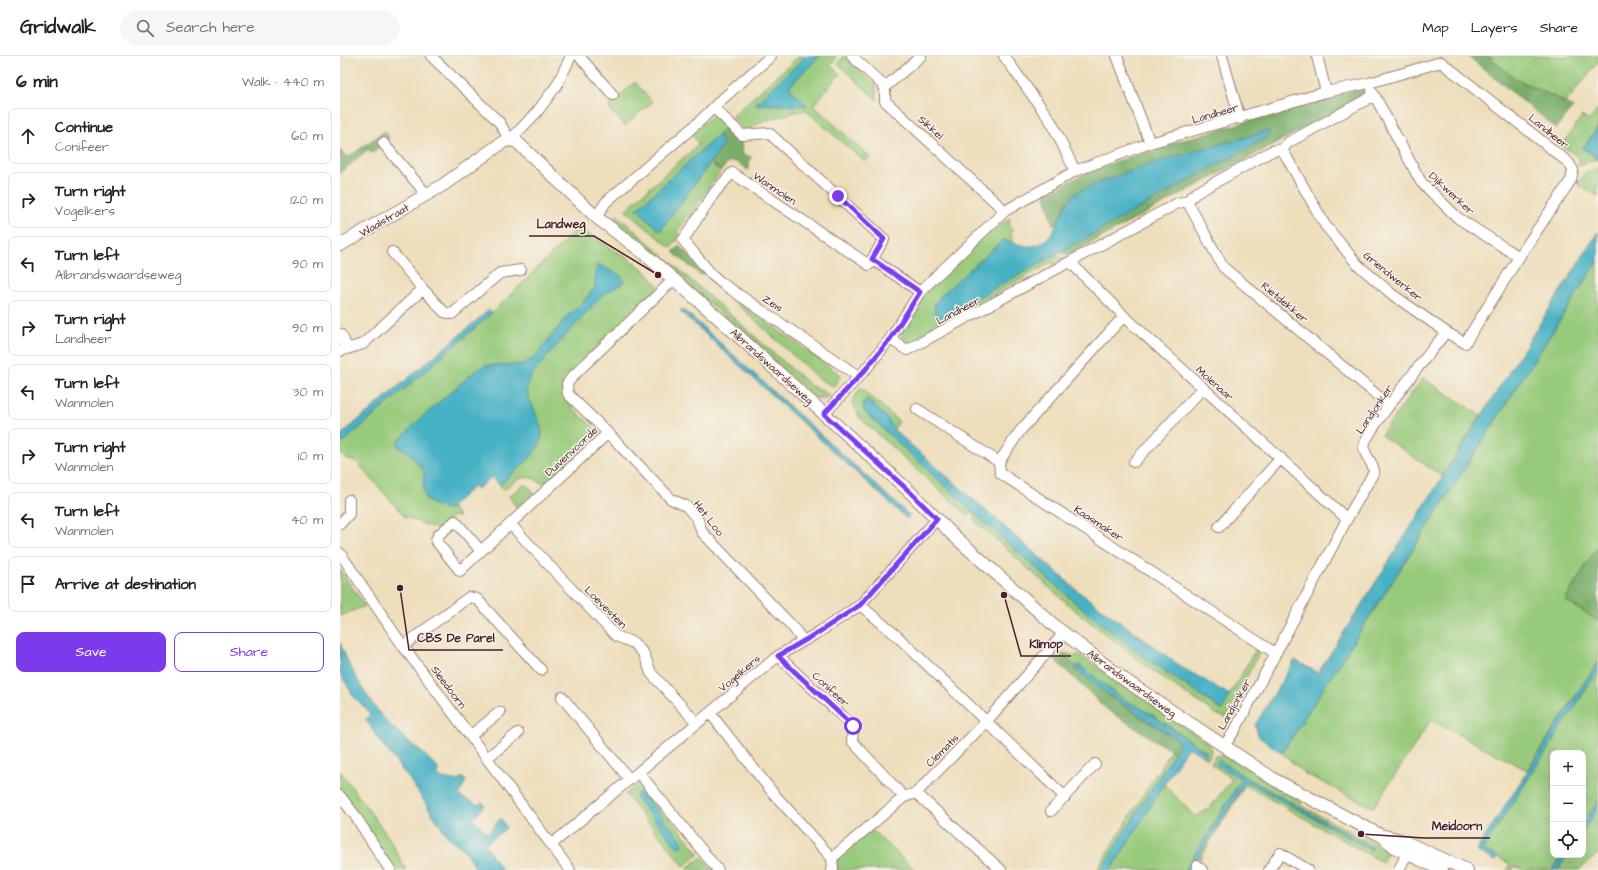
<!DOCTYPE html>
<html lang="en">
<head>
<meta charset="utf-8">
<style>
	body { margin:0; font-family:"Architects Daughter",sans-serif; background:#f6f6f6; color:#222 }
	.controls { position:absolute; right:12px; bottom:12px; display:grid; overflow:hidden; border-radius:8px; box-shadow:0 4px 16px #0002 }
	.controls button { width:36px; height:36px; display:grid; place-items:center; padding:0; border:0; border-bottom:1px solid #e0e0e0; background:#fff; color:#222; font:20px sans-serif }
	.stop { position:absolute; width:12px; height:12px; margin:-9px; border:3px solid #7c3aed; border-radius:50%; background:#fff }
	.stop.end { background:#7c3aed; border-color:#fff; box-shadow:0 1px 4px #0008 }
	.list { margin:0; padding:0; list-style:none }
	h2 { display:flex; justify-content:space-between; align-items:center; height:52px; margin:0; padding:0 16px; font-size:17px }
	h2 small { font-size:13px; font-weight:400; color:#767676 }
	.list li { display:grid; grid-template-columns:26px 1fr auto; gap:12px; align-items:center; box-sizing:border-box; height:56px; margin:0 8px 8px; padding:0 8px; border:1px solid #e0e0e0; border-radius:8px }
	.list b { display:block; font-size:15px; white-space:nowrap }
	.list p { margin:0; font-size:13px; white-space:nowrap; color:#767676 }
	.list em { font-size:13px; font-style:normal; color:#767676 }
	.actions { display:flex; gap:8px; padding:12px 16px }
	.actions a { flex:1; padding:9px 0; border:1px solid #7c3aed; border-radius:8px; text-align:center; font-size:14px; color:#7c3aed }
	.actions .main { background:#7c3aed; color:#fff }
	.icon { flex:none; width:22px; height:22px; fill:none; stroke:currentColor; stroke-width:2; stroke-linecap:round; stroke-linejoin:round }
	.map { position:relative; flex:none; width:1258px; height:814px; overflow:hidden }
	header { display:flex; align-items:center; gap:24px; box-sizing:border-box; height:56px; padding:0 20px; background:#fff; border-bottom:1px solid #e0e0e0 }
	header strong { font-size:19px }
	nav { display:flex; gap:22px; margin-inline-start:auto; font-size:14px }
	.search { width:280px; height:36px; background:#f6f6f6; display:flex; align-items:center; gap:10px; box-sizing:border-box; padding:0 14px; border-radius:22px; color:#767676; font-size:15px }
	main { display:flex }
	aside { flex:1; background:#fff }
	.map>svg:first-child { display:block }
	.green { fill:#97ca7a; stroke:#707452 }
	.forest { fill:#79ae6a; stroke:#62664a }
	.water { fill:#47b1c5; stroke:#486878 }
	.lines { fill:none; stroke-linecap:round; stroke-linejoin:round }
	.minor-casing { stroke:#9c7e74; stroke-width:12 }
	.tertiary-casing { stroke:#9c7e74; stroke-width:14 }
	.minor { stroke:#fff; stroke-width:10 }
	.tertiary { stroke:#fff; stroke-width:12 }
	.route { stroke:#7c3aed; stroke-width:5 }
	.labels { text-anchor:middle; stroke-width:3; stroke-linejoin:round; paint-order:stroke }
	.street-label { font-size:11px; fill:#4a1f2b; stroke:#f7f3e8 }
	.leader { fill:none; stroke:#4a1f2b; stroke-width:1.5 }
	.callout-dot { fill:#4a1f2b; stroke:#f7f3e8; stroke-width:1.5 }
	.callout-label { font-size:12px; text-anchor:middle; font-weight:bold; fill:#4a1f2b; stroke:#f7f3e8; stroke-width:3; stroke-linejoin:round; paint-order:stroke }
</style>
</head>
<body>
<header>
<strong>Gridwalk</strong>
<div class="search"><svg class="icon" aria-label="search" viewBox="0 0 24 24"><circle cx="10" cy="10" r="6"/><path d="M15 15l6 6"/></svg>Search here</div>
<nav><a>Map</a><a>Layers</a><a>Share</a></nav>
</header>
<main>
<aside>
<h2>6 min<small>Walk · 440 m</small></h2>
<ul class="list">
<li><svg class="icon" aria-label="ahead" viewBox="0 0 24 24"><path d="M12 20V5M6 11l6-6 6 6"/></svg><div><b>Continue</b><p>Conifeer</p></div><em>60 m</em></li>
<li><svg class="icon" aria-label="right" viewBox="0 0 24 24"><path d="M7 20v-9h11M14 6l5 5-5 5"/></svg><div><b>Turn right</b><p>Vogelkers</p></div><em>120 m</em></li>
<li><svg class="icon" aria-label="left" viewBox="0 0 24 24"><path d="M17 20v-9H6M10 6l-5 5 5 5"/></svg><div><b>Turn left</b><p>Albrandswaardseweg</p></div><em>90 m</em></li>
<li><svg class="icon" aria-label="right" viewBox="0 0 24 24"><path d="M7 20v-9h11M14 6l5 5-5 5"/></svg><div><b>Turn right</b><p>Landheer</p></div><em>90 m</em></li>
<li><svg class="icon" aria-label="left" viewBox="0 0 24 24"><path d="M17 20v-9H6M10 6l-5 5 5 5"/></svg><div><b>Turn left</b><p>Wanmolen</p></div><em>30 m</em></li>
<li><svg class="icon" aria-label="right" viewBox="0 0 24 24"><path d="M7 20v-9h11M14 6l5 5-5 5"/></svg><div><b>Turn right</b><p>Wanmolen</p></div><em>10 m</em></li>
<li><svg class="icon" aria-label="left" viewBox="0 0 24 24"><path d="M17 20v-9H6M10 6l-5 5 5 5"/></svg><div><b>Turn left</b><p>Wanmolen</p></div><em>40 m</em></li>
<li><svg class="icon" aria-label="arrive" viewBox="0 0 24 24"><path d="M6 21V4h12l-3 4 3 4H6"/></svg><div><b>Arrive at destination</b></div></li>
</ul>
<div class="actions"><a class="main">Save</a><a>Share</a></div>
</aside>
<div class="map">
<svg width="1258" height="814" viewBox="0 0 1258 814">
	<rect width="100%" height="100%" fill="#f7f3e8"/>
	<filter id="ink" filterUnits="userSpaceOnUse"><feTurbulence type="fractalNoise" baseFrequency=".025" numOctaves="2"/><feDisplacementMap in="SourceGraphic" scale="8" xChannelSelector="R" yChannelSelector="G"/><feConvolveMatrix kernelMatrix="1 2 1 2 8 2 1 2 1" color-interpolation-filters="sRGB"/></filter>
	<filter id="wash" filterUnits="userSpaceOnUse"><feTurbulence type="fractalNoise" baseFrequency=".012" numOctaves="4" result="noise"/><feDisplacementMap in="SourceGraphic" scale="16" xChannelSelector="R" yChannelSelector="G"/><feGaussianBlur stdDeviation="0.9" result="paint"/><feColorMatrix in="noise" values="0 0 0 0 0 0 0 0 0 0 0 0 0 0 0 0 0 1.4 0 .05"/><feComposite in="paint" operator="in"/></filter>
	<g filter="url(#wash)">
		<rect width="100%" height="100%" fill="#eddebc"/>
		<!-- green -->
		<path class="green" d="M 457,0 L 466,0 L 416,48 L 466,50 L 448,31 L 480,0 L 495,0 L 497,2 L 490,9 L 500,18 L 473,49 L 530,101 L 525,106 L 465,54 L 422,65 L 407,76 L 391,61 L 458,1 Z
			M 504,0 L 536,29 L 537,44 L 497,7 Z
			M 1148,0 L 1258,0 L 1258,6 L 1226,46 L 1174,22 Z
			M 295,26 L 312,46 L 285,70 L 268,51 Z
			M 1258,53 L 1258,71 L 1243,92 L 1257,103 L 1239,109 L 1239,102 L 1222,89 L 1242,60 L 1249,65 Z
			M 374,58 L 387,71 L 297,153 L 320,175 L 370,107 L 381,115 L 337,176 L 340,179 L 331,192 L 285,154 L 359,88 L 351,78 Z
			M 1258,112 L 1258,140 L 1237,128 L 1246,116 Z
			M 277,159 L 471,330 L 490,339 L 485,342 L 475,342 L 308,192 L 272,164 Z
			M 670,162 L 669,171 L 673,174 L 669,178 L 674,182 L 671,186 L 663,184 L 599,262 L 605,260 L 711,200 L 724,202 L 727,204 L 714,210 L 712,206 L 577,281 L 579,284 L 568,288 C 561,284 561,280 562,273 L 587,235 L 646,179 Z
			M 238,172 L 288,202 L 304,214 L 319,231 L 223,324 C 217,342 240,358 252,370 L 255,375 L 255,380 L 211,423 L 203,428 C 187,416 177,422 164,434 L 152,421 L 137,433 L 134,430 L 111,450 L 119,461 L 113,460 L 97,473 L 65,461 L 17,406 L 5,402 L 0,397 L 0,389 L 152,257 Z
			M 1258,205 L 1258,490 L 1225,544 L 1258,565 L 1258,606 L 1187,714 L 1091,664 L 1033,752 L 964,717 L 942,697 Z
			M 383,235 L 501,319 L 494,331 L 478,322 Z
			M 1083,322 L 1141,360 L 1102,420 L 1041,379 Z
			M 521,331 L 559,366 L 553,374 L 548,363 L 527,343 L 523,346 L 524,355 L 632,455 L 628,460 L 520,362 L 512,346 Z
			M 183,429 L 188,430 L 194,436 L 176,451 L 169,440 Z
			M 636,459 L 740,551 L 800,598 L 881,654 L 916,593 L 920,595 L 886,662 L 876,658 L 809,612 L 731,551 L 633,463 Z
			M 0,514 L 25,550 L 0,560 Z
			M 724,598 L 730,598 L 736,601 L 738,598 L 870,689 L 871,697 L 868,703 L 865,701 L 867,696 L 811,658 L 781,642 L 739,610 L 736,611 L 736,613 Z
			M 1258,615 L 1258,745 L 1243,768 L 1243,697 L 1213,697 L 1213,799 L 1222,799 L 1213,814 L 1184,814 L 1173,810 L 1172,813 L 1174,814 L 1167,814 L 1170,808 L 1144,794 L 1144,791 Z
			M 831,694 L 835,697 L 761,814 L 757,814 Z
			M 884,699 L 962,746 L 960,749 L 1048,795 L 1042,806 L 905,729 L 853,814 L 850,814 L 906,725 L 1031,794 L 1032,791 L 905,721 L 879,704 L 901,723 L 900,726 L 845,814 L 771,814 L 824,728 L 855,761 L 870,752 L 892,723 L 871,708 L 875,700 Z
			M 0,715 L 49,782 L 66,814 L 55,814 L 22,763 L 0,734 Z
			M 299,727 L 301,728 L 359,797 L 344,810 L 285,738 Z
			M 1258,752 L 1258,766 L 1255,771 L 1258,772 L 1258,798 L 1239,814 L 1218,814 L 1227,799 L 1243,799 L 1243,775 Z
			M 532,774 L 575,814 L 496,814 L 498,801 Z
			M 362,801 L 373,814 L 348,814 L 347,812 Z"/>
		<!-- forest -->
		<path class="forest" d="M 1128,0 L 1148,0 L 1174,22 L 1233,51 L 1216,72 Z
			M 1022,32 L 1026,33 L 1027,38 L 728,199 L 720,196 L 927,81 L 930,76 L 927,75 L 792,114 L 738,136 L 727,146 L 717,168 L 713,168 L 705,139 L 744,118 L 767,109 L 837,86 Z
			M 387,71 L 401,84 L 402,99 L 411,101 L 408,114 C 396,105 391,100 381,115 L 370,107 L 384,88 L 378,79 Z
			M 45,75 L 49,82 L 32,97 L 28,93 L 0,117 L 0,94 L 7,102 Z
			M 339,190 L 366,216 L 364,218 L 359,218 L 333,196 Z
			M 1258,490 L 1258,565 L 1225,544 Z
			M 724,598 C 754,635 798,658 838,684 L 840,689 L 835,697 L 769,655 L 715,604 L 719,600 Z"/>
		<!-- water -->
		<path class="water" d="M 466,0 L 480,0 L 449,31 L 467,50 L 415,48 Z
			M 1258,71 L 1258,105 L 1254,100 L 1243,92 Z
			M 927,75 L 930,76 L 927,81 L 605,260 L 599,262 L 595,259 L 594,250 L 600,240 L 663,184 C 672,186 684,191 693,190 C 718,187 719,147 738,136 C 748,130 762,126 772,122 C 822,102 876,90 927,75 Z
			M 378,79 L 384,88 L 320,175 L 297,153 Z
			M 1258,176 L 1258,205 L 942,697 L 919,681 L 915,669 L 955,604 L 978,617 Z
			M 258,208 L 281,220 L 284,226 L 263,239 L 253,249 L 193,317 L 186,333 C 190,346 197,358 201,371 C 208,395 174,415 160,429 L 152,421 L 137,433 L 134,430 L 111,450 L 113,453 C 102,453 87,450 84,438 C 82,432 84,422 84,415 L 69,397 L 58,390 L 57,386 L 83,360 L 135,315 L 145,309 L 167,309 L 182,308 L 194,302 L 227,260 L 241,249 L 255,231 L 255,216 Z
			M 343,253 L 569,459 L 567,463 L 340,255 Z
			M 149,254 L 152,257 L 0,389 L 0,380 L 3,377 Z
			M 526,343 L 548,363 L 554,374 L 739,536 L 843,612 L 890,639 L 882,654 L 800,598 L 740,551 L 636,459 L 524,355 L 523,346 Z
			M 0,587 C 10,613 32,652 52,671 C 67,685 84,697 98,712 L 98,721 L 119,725 L 121,721 L 126,724 L 119,740 L 139,749 L 141,746 L 145,749 L 133,763 L 148,777 L 161,762 L 166,772 L 145,789 L 162,814 L 137,814 L 123,793 L 107,780 L 70,724 L 37,682 L 26,663 L 30,659 L 25,651 L 15,643 L 0,617 Z
			M 1258,606 L 1258,615 L 1144,791 L 1144,794 L 1157,801 L 1155,805 L 1138,796 L 1139,790 Z
			M 739,609 L 781,642 L 811,658 L 867,697 L 865,701 L 850,692 L 847,692 L 771,814 L 761,814 L 839,689 L 838,684 L 760,633 L 736,613 L 737,610 Z
			M 879,704 L 905,721 L 1032,792 L 1031,794 L 906,725 L 850,814 L 845,814 L 900,726 L 901,723 L 876,708 Z
			M 298,736 L 303,738 L 342,785 L 343,789 L 338,791 L 336,790 L 296,742 Z
			M 1258,745 L 1258,752 L 1243,775 L 1243,768 Z
			M 1222,799 L 1227,799 L 1218,814 L 1213,814 Z"/>
	</g>
	<g filter="url(#ink)">
		<g class="lines">
			<!-- minor casing -->
			<g class="minor-casing">
				<path id="minor" d="M 91,0 L 159,66 L 170,84 L 197,56 L 217,29 L 231,0
					M 239,0 L 273,39
					M 512,0 L 545,31 L 545,45 L 665,155
					M 664,0 L 712,67 L 735,115
					M 777,0 L 810,87
					M 882,0 L 900,63
					M 977,0 L 986,36
					M 545,31 L 581,0
					M 1032,35 L 1081,126 L 1118,162 L 1179,201
					M 374,52 L 402,79 L 429,77 L 544,183 L 529,209 L 392,117 L 375,136 L 343,184 L 372,219 L 383,228 L 518,320
					M 43,87 L 87,139
					M 942,93 L 985,169 L 1018,209 L 1053,239 L 1106,276
					M 847,145 L 883,211 L 1049,349
					M 256,161 L 266,146 L 360,65 L 380,45 L 431,0
					M 52,196 L 83,233
					M 532,203 L 580,236
					M 730,206 L 784,260 L 1007,463
					M 0,278 L 3,282 L 7,293
					M 550,283 L 567,294 L 838,147 L 847,145 L 856,137 L 932,95 L 942,93 L 949,86 L 1033,40
					M 0,295 L 23,288 L 83,233 L 104,256 L 112,258 L 160,217 L 181,214
					M 577,353 L 659,406 L 660,417 L 935,597
					M 484,358 L 525,314 L 550,283 L 580,236 L 596,220 L 665,155 L 735,115 L 810,87 L 986,36 L 1029,27 L 1101,6 L 1228,106 L 1233,114 L 1231,124 L 1179,201 L 1125,287 L 1106,276 C 1093,293 1024,377 1024,391 C 1024,400 1034,407 1034,416 L 1007,463 L 895,674 L 884,690
					M 268,377 L 331,443 L 346,450 L 357,462 L 362,476 L 452,570 L 463,585
					M 659,406 L 680,375 L 784,260
					M 794,406 L 863,332
					M 115,465 L 141,495 L 120,515 L 96,485 L 98,479 Z
					M 0,468 L 9,458 L 9,444
					M 170,468 L 276,580 L 294,587 L 304,598 L 311,617 L 357,667
					M 879,471 L 941,402
					M 141,495 L 268,377 L 228,338 L 227,328 L 233,320 L 334,223
					M 0,497 L 63,590 L 230,814
					M 520,549 L 557,580 L 725,741
					M 63,590 L 129,541 L 137,543 L 201,614
					M 438,600 L 513,670 L 512,685 L 564,741
					M 222,641 L 290,724
					M 370,657 L 433,737 L 492,802
					M 130,680 L 160,656
					M 147,702 L 178,677
					M 299,717 L 378,814
					M 576,737 L 661,814
					M 0,740 L 14,758 L 50,814
					M 711,755 L 755,708
					M 212,788 L 438,600 L 479,576 L 520,549 L 597,463
					M 857,810 L 862,814
					M 492,814 L 493,813 L 492,802 L 564,741 L 576,737 L 646,666 L 724,577
					M 929,814 L 940,797 L 968,814
					M 1059,814 L 1070,791"/>
			</g>
			<!-- tertiary casing -->
			<g class="tertiary-casing">
				<path id="tertiary" d="M 0,189 L 103,129 L 163,86 L 170,84 L 177,86 L 256,161 L 301,195 L 383,266 L 570,436 L 613,479 L 716,571 L 785,624 L 935,724 L 1042,780 L 1056,792 L 1102,814
					M 1044,780 L 1061,784 L 1127,814"/>
			</g>
			<!-- minor -->
			<use href="#minor" class="minor"/>
			<!-- tertiary -->
			<use href="#tertiary" class="tertiary"/>
		</g>
	</g>
	<g class="lines" filter="url(#ink)">
		<!-- route -->
		<path class="route" d="M 498,140 L 544,183 L 532,203 L 580,236 L 550,283 L 525,314 L 484,358 L 570,436 L 597,463 L 520,549 L 479,576 L 438,600 L 513,670"/>
	</g>
	<g class="labels">
		<!-- street labels -->
		<g class="street-label">
			<text transform="translate(875 57) rotate(-16)" y="4">Landheer</text>
			<text transform="translate(591 71) rotate(42)" y="4">Sikkel</text>
			<text transform="translate(1209 75) rotate(39)" y="4">Landheer</text>
			<text transform="translate(435 132) rotate(34)" y="4">Wanmolen</text>
			<text transform="translate(1112 137) rotate(43)" y="4">Dijkwerker</text>
			<text transform="translate(44 164) rotate(-30)" y="4">Waalstraat</text>
			<text transform="translate(1053 220) rotate(39)" y="4">Griendwerker</text>
			<text transform="translate(945 246) rotate(40)" y="4">Rietdekker</text>
			<text transform="translate(433 247) rotate(34)" y="4">Zeis</text>
			<text transform="translate(618 254) rotate(-28)" y="4">Landheer</text>
			<text transform="translate(432 310) rotate(42)" y="4">Albrandswaardseweg</text>
			<text transform="translate(875 327) rotate(42)" y="4">Molenaar</text>
			<text transform="translate(1034 353) rotate(-56)" y="4">Landjonker</text>
			<text transform="translate(231 395) rotate(-43)" y="4">Duivenvoorde</text>
			<text transform="translate(369 462) rotate(52)" y="4">Het Loo</text>
			<text transform="translate(759 467) rotate(33)" y="4">Kaasmaker</text>
			<text transform="translate(266 551) rotate(45)" y="4">Loevestein</text>
			<text transform="translate(399 617) rotate(-40)" y="4">Vogelkers</text>
			<text transform="translate(792 627) rotate(36)" y="4">Albrandswaardseweg</text>
			<text transform="translate(109 631) rotate(53)" y="4">Sleedoorn</text>
			<text transform="translate(491 633) rotate(43)" y="4">Conifeer</text>
			<text transform="translate(894 648) rotate(-61)" y="4">Landjonker</text>
			<text transform="translate(602 694) rotate(-45)" y="4">Clematis</text>
		</g>
	</g>
	<!-- callouts -->
	<path class="leader" d="M318 219L254 180H189M60 532L69 594H163M664 539L681 600H731M1021 778L1084 782H1150"/>
	<g class="callout-dot">
		<circle cx="318" cy="219" r="4"/>
		<circle cx="60" cy="532" r="4"/>
		<circle cx="664" cy="539" r="4"/>
		<circle cx="1021" cy="778" r="4"/>
	</g>
	<g class="callout-label">
		<text x="221" y="172">Landweg</text>
		<text x="116" y="586">CBS De Parel</text>
		<text x="706" y="592">Klimop</text>
		<text x="1117" y="774">Meidoorn</text>
	</g>
</svg>
<div class="controls">
<button>+</button>
<button>−</button>
<button><svg class="icon" aria-label="locate" viewBox="0 0 24 24"><circle cx="12" cy="12" r="6"/><path d="M12 2v4M12 18v4M2 12h4M18 12h4"/></svg></button>
</div>
<div class="stop" style="left:513px;top:670px"></div>
<div class="stop end" style="left:498px;top:140px"></div>
</div>
</main>
</body>
</html>
